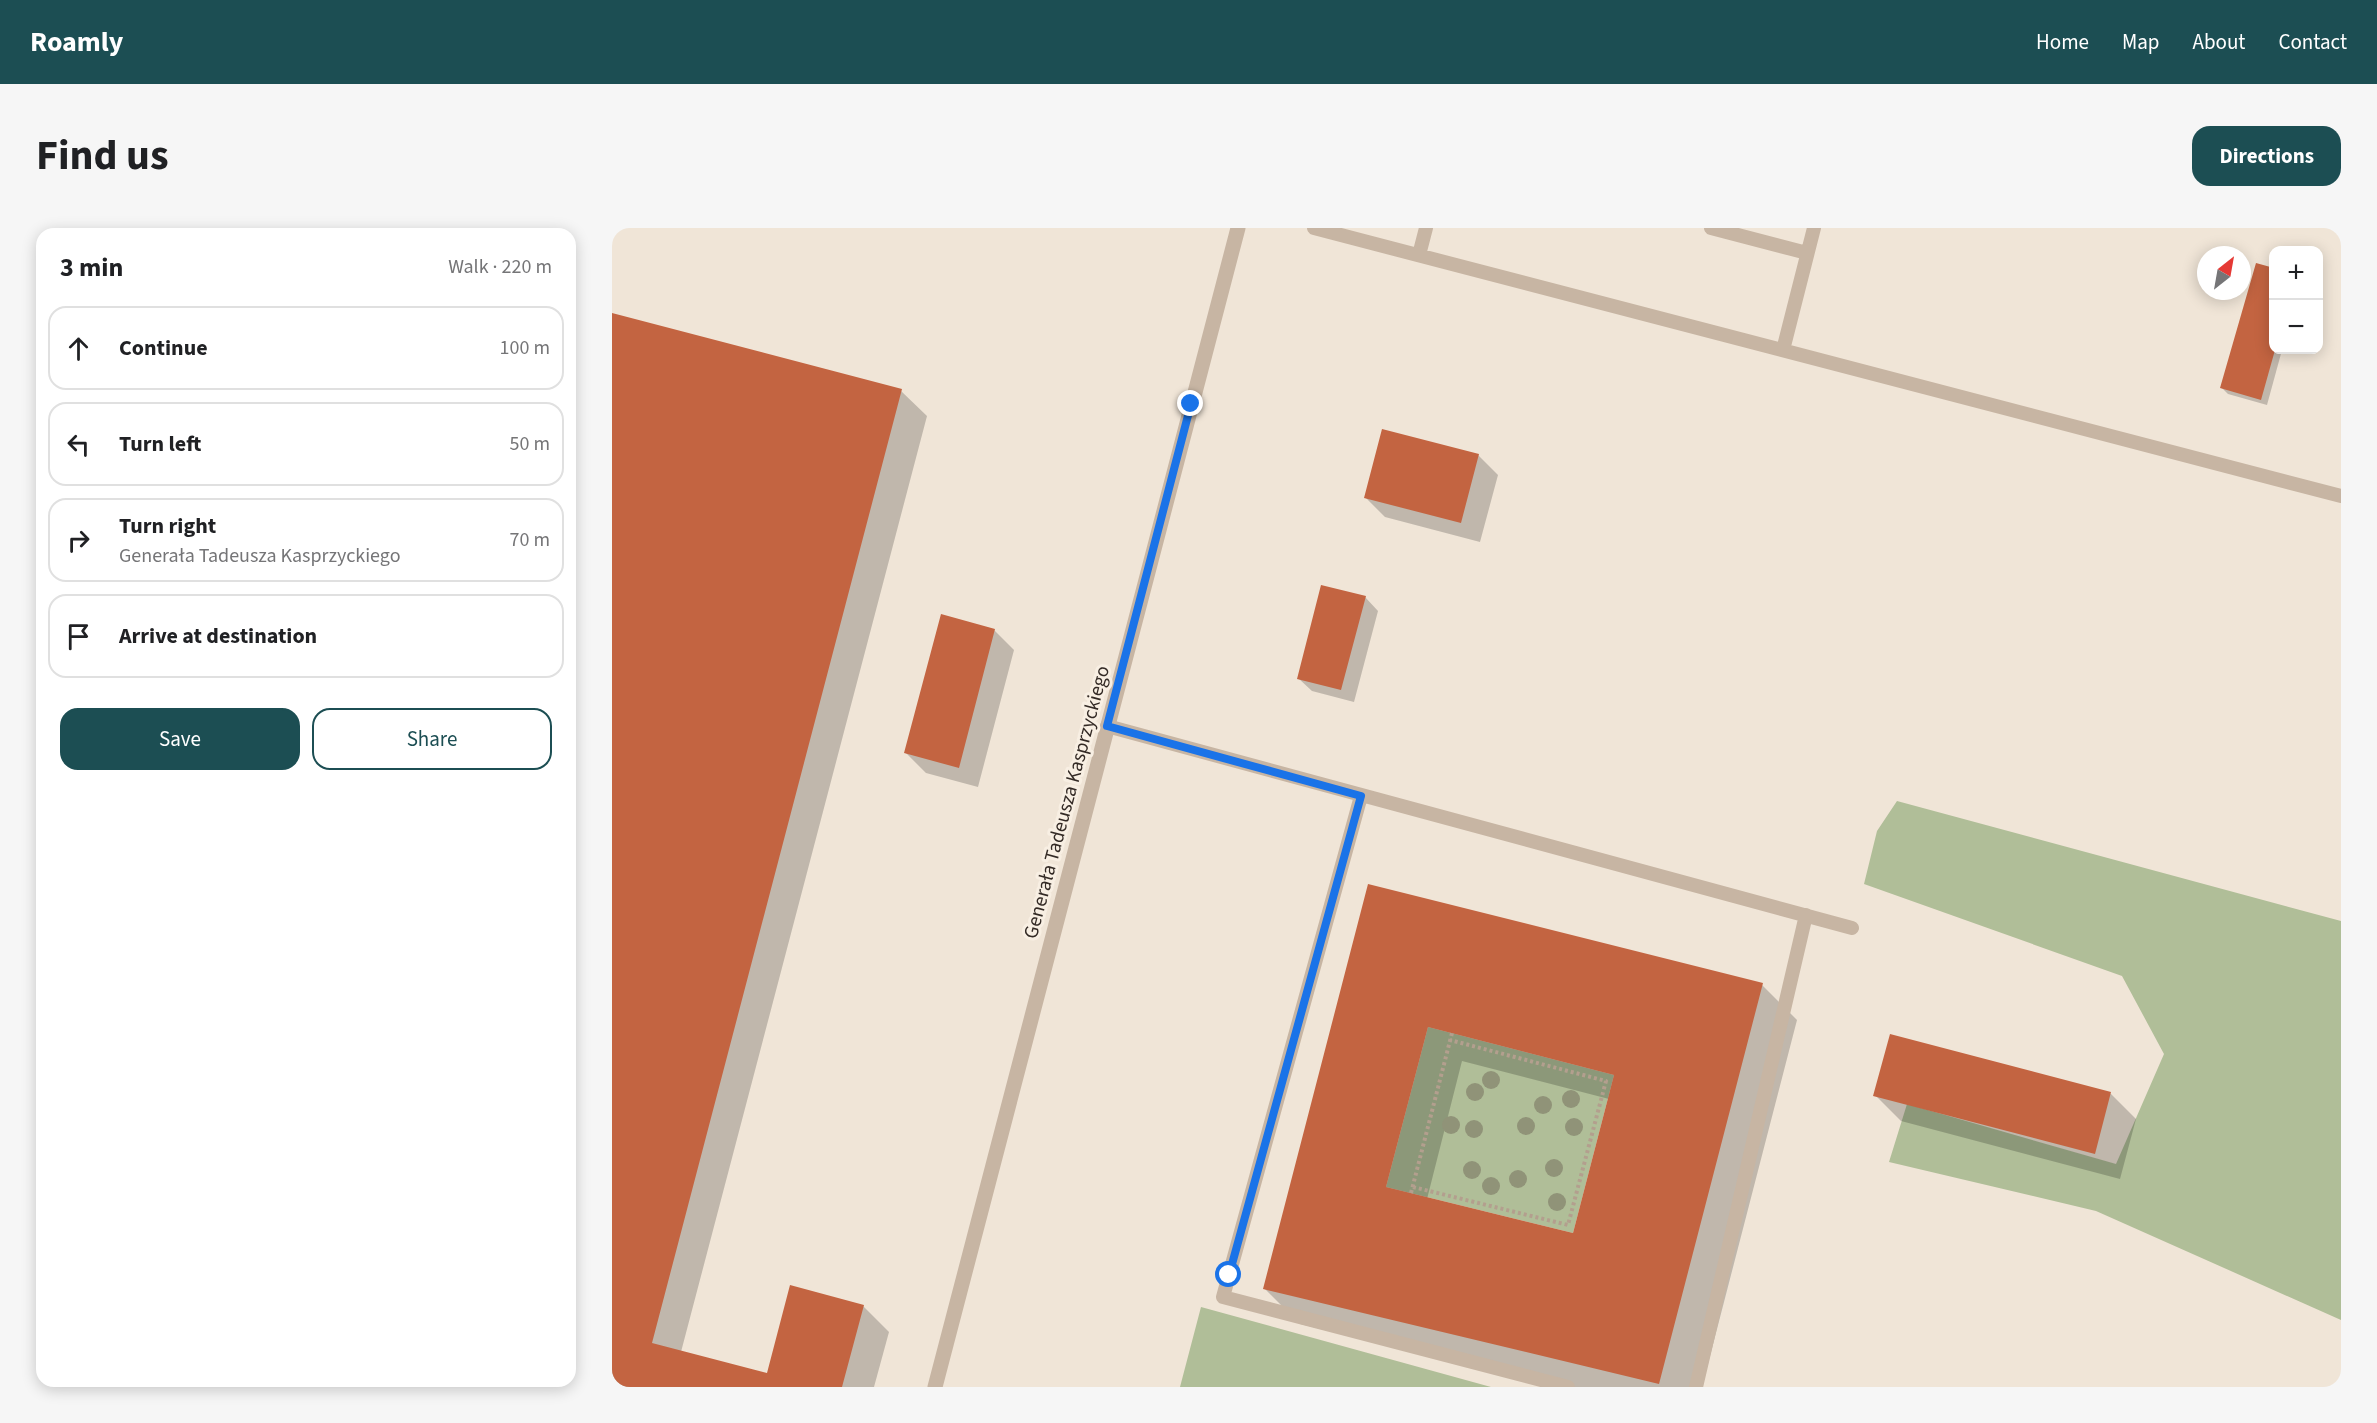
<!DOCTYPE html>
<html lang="en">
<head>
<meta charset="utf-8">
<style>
	body { margin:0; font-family:"Source Sans 3",sans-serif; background:#f6f6f6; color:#202124 }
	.controls { position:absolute; right:18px; top:18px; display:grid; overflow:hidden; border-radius:12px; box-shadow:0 3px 15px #0003 }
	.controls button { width:54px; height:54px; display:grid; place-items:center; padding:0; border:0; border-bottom:2px solid #e0e0e0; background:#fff; color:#202124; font:30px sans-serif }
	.compass { position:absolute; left:1585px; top:18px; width:54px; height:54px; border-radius:50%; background:#fff; box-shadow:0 3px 15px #0003; rotate:31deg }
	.stop { position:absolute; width:18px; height:18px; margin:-14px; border:4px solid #1a73e8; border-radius:50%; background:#fff }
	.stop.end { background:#1a73e8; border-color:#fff; box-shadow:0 2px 6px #0008 }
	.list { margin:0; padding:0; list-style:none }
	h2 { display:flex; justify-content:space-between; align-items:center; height:78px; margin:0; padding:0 24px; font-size:26px }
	h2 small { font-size:20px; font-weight:400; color:#757577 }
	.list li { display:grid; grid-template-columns:39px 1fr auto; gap:18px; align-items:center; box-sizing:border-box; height:84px; margin:0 12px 12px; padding:0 12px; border:2px solid #e0e0e0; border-radius:18px }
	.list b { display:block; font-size:22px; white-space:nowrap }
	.list p { margin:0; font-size:20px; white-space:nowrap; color:#757577 }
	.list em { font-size:20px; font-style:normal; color:#757577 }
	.actions { display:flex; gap:12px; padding:18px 24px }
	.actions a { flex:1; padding:14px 0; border:2px solid #1c4e53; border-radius:18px; text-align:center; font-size:21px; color:#1c4e53 }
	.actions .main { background:#1c4e53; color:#fff }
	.icon { flex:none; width:33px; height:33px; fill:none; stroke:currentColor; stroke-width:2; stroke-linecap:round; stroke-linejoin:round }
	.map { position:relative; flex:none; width:1729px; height:1159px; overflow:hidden; border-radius:18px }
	header { display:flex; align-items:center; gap:36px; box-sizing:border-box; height:84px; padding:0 30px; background:#1c4e53; color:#fff }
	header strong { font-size:28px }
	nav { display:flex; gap:33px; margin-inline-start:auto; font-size:21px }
	.intro { display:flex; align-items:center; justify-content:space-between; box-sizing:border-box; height:144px; padding:0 36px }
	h1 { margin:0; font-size:42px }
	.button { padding:15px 27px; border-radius:18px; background:#1c4e53; color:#fff; font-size:21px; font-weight:700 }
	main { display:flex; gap:36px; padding:0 36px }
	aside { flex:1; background:#fff; border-radius:18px; box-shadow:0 3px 15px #0003 }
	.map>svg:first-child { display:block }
	.green { fill:#b0be98 }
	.shadow { fill:#0003; fill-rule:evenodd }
	.building { fill:#c36441; fill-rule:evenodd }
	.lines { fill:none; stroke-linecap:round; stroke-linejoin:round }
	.path { stroke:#b39f8e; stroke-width:4; stroke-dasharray:3 3; stroke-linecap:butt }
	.service { stroke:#c7b5a3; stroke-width:14 }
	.minor { stroke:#c7b5a3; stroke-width:15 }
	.tree { fill:#909378 }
	.route { stroke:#1a73e8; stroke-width:8 }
	.labels { text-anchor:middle; stroke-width:6; stroke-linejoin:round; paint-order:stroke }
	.street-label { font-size:20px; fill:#332a25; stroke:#f8efe3 }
</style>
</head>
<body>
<header>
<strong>Roamly</strong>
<nav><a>Home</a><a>Map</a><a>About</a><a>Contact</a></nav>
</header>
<div class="intro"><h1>Find us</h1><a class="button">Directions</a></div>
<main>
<aside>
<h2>3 min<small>Walk · 220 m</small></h2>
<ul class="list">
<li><svg class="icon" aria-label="ahead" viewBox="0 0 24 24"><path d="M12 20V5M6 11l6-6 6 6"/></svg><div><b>Continue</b></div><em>100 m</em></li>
<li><svg class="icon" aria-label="left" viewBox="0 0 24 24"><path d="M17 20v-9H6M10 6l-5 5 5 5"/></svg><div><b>Turn left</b></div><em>50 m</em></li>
<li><svg class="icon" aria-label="right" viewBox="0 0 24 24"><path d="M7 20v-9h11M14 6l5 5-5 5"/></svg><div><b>Turn right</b><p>Generała Tadeusza Kasprzyckiego</p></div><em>70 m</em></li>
<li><svg class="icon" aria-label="arrive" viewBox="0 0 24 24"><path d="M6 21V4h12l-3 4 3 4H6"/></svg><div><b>Arrive at destination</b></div></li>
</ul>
<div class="actions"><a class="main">Save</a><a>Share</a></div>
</aside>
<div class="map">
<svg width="1729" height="1159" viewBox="0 0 1729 1159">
	<rect width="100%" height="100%" fill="#f0e5d7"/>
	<!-- green -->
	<path class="green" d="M 1285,573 L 1729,693 L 1729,1092 L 1484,983 L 1277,934 L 1295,876 L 1504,936 L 1552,826 L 1510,748 L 1252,656 L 1265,603 Z
		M 816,799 L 1002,847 L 961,1005 L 774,959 Z
		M 589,1079 L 879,1159 L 568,1159 Z"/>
	<!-- shadow -->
	<path class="shadow" d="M 0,87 L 289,163 L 315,188 L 69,1124 L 156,1147 L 251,1078 L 277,1104 L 262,1159 L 0,1159 Z
		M 1662,122 L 1670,122 L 1655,177 L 1616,166 L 1610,160 Z
		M 866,227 L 886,247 L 868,314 L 773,289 L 754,270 Z
		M 753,369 L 766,383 L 742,474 L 700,463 L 686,450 Z
		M 382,402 L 402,422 L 366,559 L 314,545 L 294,525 Z
		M 757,658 L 1150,757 L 1185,792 L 1090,1159 L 951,1159 L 688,1096 L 653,1061 ZM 850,833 L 997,871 L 962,1007 L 815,971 Z
		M 1279,808 L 1499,866 L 1524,891 L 1508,951 L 1289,893 L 1263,867 Z"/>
	<!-- building -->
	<path class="building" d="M 1644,35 L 1662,40 L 1663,122 L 1649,172 L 1608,160 Z
		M 0,85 L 290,161 L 40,1115 L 155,1145 L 178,1057 L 252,1077 L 230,1159 L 0,1159 Z
		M 770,201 L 867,226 L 849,295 L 752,270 Z
		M 709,357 L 754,368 L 729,462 L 685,451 Z
		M 329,386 L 383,401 L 347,540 L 292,525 Z
		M 756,656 L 1151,755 L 1047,1156 L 651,1061 ZM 816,799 L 1002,847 L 961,1005 L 774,959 Z
		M 1278,806 L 1499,864 L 1483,926 L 1261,868 Z"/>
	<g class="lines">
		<!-- path -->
		<path class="path" d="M 801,959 L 956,997 L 994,853 L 838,812
			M 799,965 L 840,805"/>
		<!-- service -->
		<path class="service" d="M 702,0 L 1729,268
			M 1099,0 L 1195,25
			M 807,27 L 814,0
			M 1171,122 L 1202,0
			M 495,498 L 1240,700
			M 749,568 L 611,1069 L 956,1159
			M 1084,1159 L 1194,687"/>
		<!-- minor -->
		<path class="minor" d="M 323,1159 L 626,0"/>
	</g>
	<!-- trees -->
	<g class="tree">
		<circle cx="879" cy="852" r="9"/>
		<circle cx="863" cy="864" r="9"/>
		<circle cx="959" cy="871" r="9"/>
		<circle cx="931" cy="877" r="9"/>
		<circle cx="839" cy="897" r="9"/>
		<circle cx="914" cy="898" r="9"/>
		<circle cx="962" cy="899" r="9"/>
		<circle cx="862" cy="901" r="9"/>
		<circle cx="942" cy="940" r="9"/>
		<circle cx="860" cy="942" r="9"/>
		<circle cx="906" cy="951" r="9"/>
		<circle cx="879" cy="958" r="9"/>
		<circle cx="945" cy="974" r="9"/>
	</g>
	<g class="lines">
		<!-- route -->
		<path class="route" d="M 579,176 L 495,498 L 749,568 L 617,1047"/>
	</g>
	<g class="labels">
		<!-- street labels -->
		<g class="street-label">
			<text transform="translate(454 574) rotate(-75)" y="7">Generała Tadeusza Kasprzyckiego</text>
		</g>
	</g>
</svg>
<div class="controls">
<button>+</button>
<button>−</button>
</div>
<svg class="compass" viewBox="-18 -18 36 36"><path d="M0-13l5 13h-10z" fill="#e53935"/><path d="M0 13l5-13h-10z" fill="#757577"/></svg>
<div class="stop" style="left:617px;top:1047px"></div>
<div class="stop end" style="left:579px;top:176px"></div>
</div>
</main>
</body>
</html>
